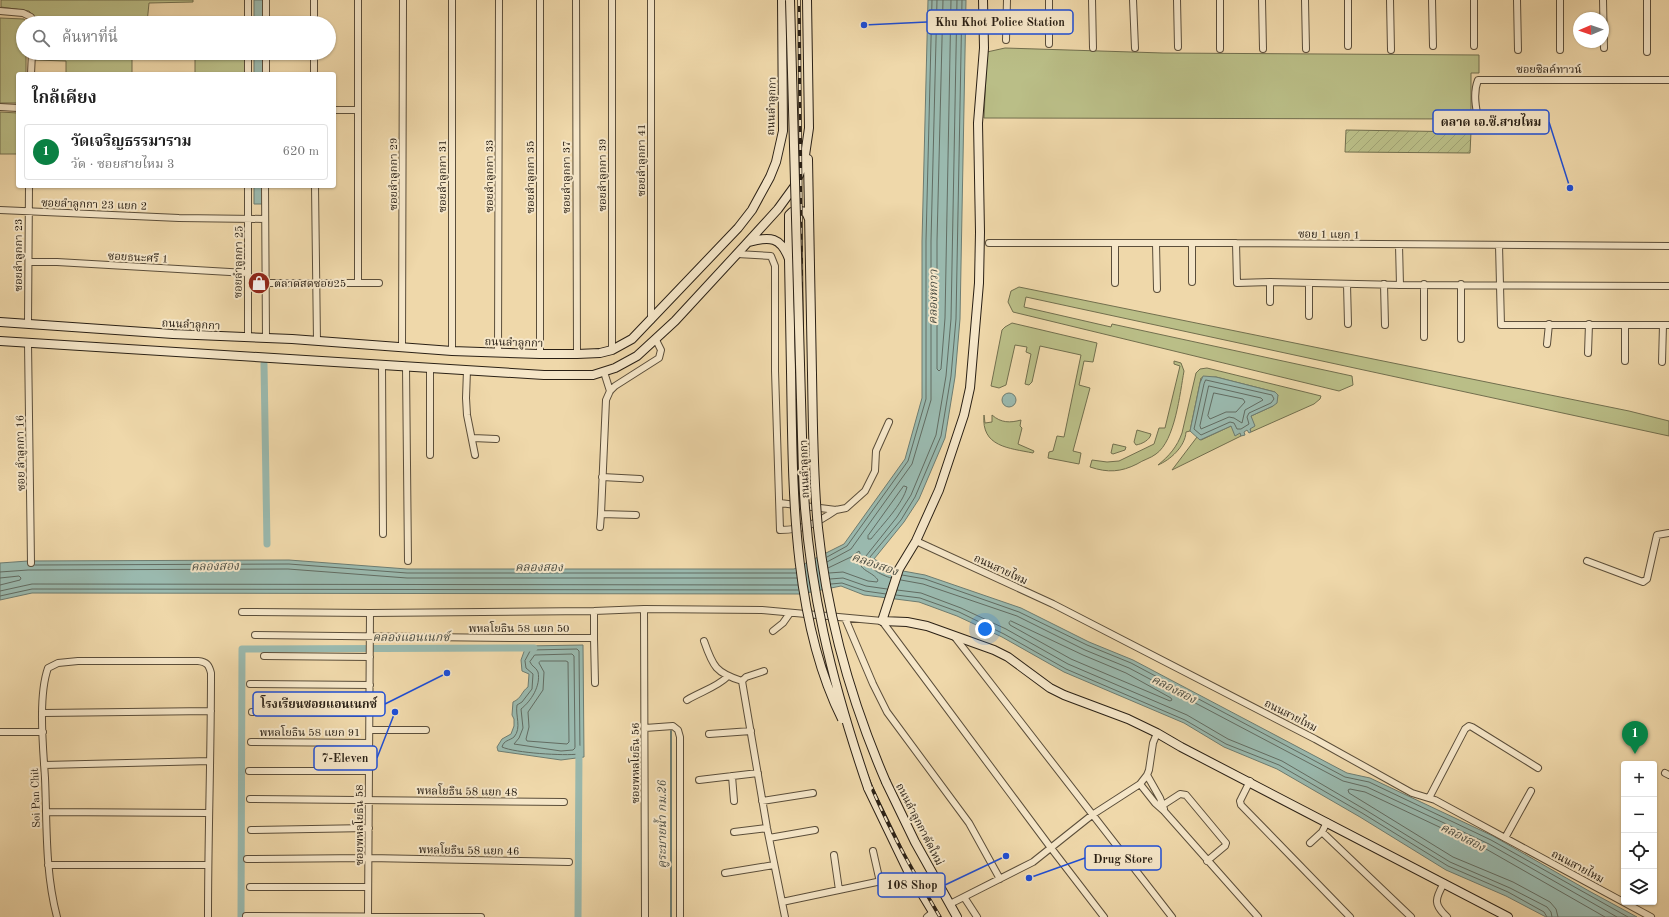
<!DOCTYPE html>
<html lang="th">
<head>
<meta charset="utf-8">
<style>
	body { margin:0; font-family:"Old Standard TT","Noto Serif Thai",serif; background:#f2f2f2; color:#222 }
	.controls { position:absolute; right:12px; bottom:12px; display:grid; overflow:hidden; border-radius:4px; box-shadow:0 1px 3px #0004 }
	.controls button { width:36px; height:36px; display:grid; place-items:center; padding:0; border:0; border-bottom:1px solid #e0e0e0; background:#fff; color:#222; font:20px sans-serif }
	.compass { position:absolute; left:1573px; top:12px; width:36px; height:36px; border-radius:50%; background:#fff; box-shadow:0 1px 3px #0004; rotate:268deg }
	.you { position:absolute; left:985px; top:629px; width:14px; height:14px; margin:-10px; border:3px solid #fff; border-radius:50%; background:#1a73e8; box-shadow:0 0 0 6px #1a73e833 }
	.badge { display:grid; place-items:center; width:26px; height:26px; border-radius:50%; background:#0b8043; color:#fff; font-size:13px; font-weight:700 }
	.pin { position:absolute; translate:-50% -33px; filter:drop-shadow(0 1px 2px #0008) }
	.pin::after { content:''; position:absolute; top:21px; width:14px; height:12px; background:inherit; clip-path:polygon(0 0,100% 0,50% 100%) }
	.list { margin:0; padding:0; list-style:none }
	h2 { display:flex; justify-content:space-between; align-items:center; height:52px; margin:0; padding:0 16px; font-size:17px }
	h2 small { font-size:13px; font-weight:400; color:#767676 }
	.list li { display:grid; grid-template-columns:26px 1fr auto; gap:12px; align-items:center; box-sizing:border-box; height:56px; margin:0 8px 8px; padding:0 8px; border:1px solid #e0e0e0; border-radius:4px }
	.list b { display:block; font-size:15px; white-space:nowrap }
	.list p { margin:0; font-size:13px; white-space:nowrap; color:#767676 }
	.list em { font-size:13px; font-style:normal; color:#767676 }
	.icon { flex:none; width:22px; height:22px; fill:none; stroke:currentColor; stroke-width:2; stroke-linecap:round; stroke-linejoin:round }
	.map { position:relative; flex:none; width:1669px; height:917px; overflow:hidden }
	.search { position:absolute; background:#fff; box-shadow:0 1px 3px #0004; left:16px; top:16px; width:320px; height:44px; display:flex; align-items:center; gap:10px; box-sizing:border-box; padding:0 14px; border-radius:22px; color:#767676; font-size:15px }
	.panel { position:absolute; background:#fff; box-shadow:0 1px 3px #0004; left:16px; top:72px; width:320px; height:116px; border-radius:4px }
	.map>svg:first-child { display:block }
	.grass { fill:#babe87; stroke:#726f4e }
	.garden { fill:url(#garden-furrows); stroke:#726f4e }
	.water { fill:#9ab9ae; stroke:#6d7c71 }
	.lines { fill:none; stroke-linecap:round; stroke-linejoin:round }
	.shore { stroke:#626c62; stroke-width:1 }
	.stream { stroke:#6d7c71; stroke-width:2 }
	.canal { stroke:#9ab9ae; stroke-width:7 }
	.street-casing { stroke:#5b4e3a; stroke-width:8 }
	.secondary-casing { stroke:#2a2015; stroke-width:10 }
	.street { stroke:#f5e6c8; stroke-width:6 }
	.secondary { stroke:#f5e6c8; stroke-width:8 }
	.rail-casing { stroke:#2a2015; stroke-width:3.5 }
	.rail { stroke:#f5e6c8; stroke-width:2; stroke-dasharray:6; stroke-linecap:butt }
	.secondary-bridge-casing { stroke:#2a2015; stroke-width:10; stroke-linecap:butt }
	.secondary-bridge { stroke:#f5e6c8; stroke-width:8 }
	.labels { text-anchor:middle; stroke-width:4; stroke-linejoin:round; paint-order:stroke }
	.street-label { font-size:11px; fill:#2a2015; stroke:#f5e6c8 }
	.poi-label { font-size:11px; fill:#2a2015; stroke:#f5e6c8; text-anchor:start }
	.water-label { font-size:12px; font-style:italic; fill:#4c4e43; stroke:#f5e6c8 }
	.leader { fill:none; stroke:#1d4ed8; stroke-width:1.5 }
	.callout-dot { fill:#1d4ed8; stroke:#f5e6c8; stroke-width:1.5 }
	.callout { fill:#f5e6c8; stroke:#1d4ed8; stroke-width:1.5 }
	.callout-label { font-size:12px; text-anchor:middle; font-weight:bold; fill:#2a2015 }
</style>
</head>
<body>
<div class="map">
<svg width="1669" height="917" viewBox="0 0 1669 917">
	<defs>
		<pattern id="garden-furrows" width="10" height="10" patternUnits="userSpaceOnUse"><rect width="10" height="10" fill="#babe87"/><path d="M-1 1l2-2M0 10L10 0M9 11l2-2" fill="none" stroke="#a0a374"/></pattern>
	</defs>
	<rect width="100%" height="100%" fill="#efd8aa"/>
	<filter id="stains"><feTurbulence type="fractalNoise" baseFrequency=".005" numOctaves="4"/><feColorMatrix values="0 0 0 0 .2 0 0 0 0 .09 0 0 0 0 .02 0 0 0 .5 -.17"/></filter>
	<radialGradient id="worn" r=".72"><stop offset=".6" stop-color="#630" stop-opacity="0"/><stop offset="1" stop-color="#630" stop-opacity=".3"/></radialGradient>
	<!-- grass -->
	<path class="grass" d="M 1,0 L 193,0 L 193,2 L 149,3 L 147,23 L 35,23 L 35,17 L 29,11 L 1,7 Z
		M 0,18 L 24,19 L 27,23 L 23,23 L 23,53 L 26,53 L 26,74 L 18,74 L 18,103 L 0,103 Z
		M 1005,48 L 1163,53 L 1479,55 L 1479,73 L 1471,73 L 1471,119 L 984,118 L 987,52 Z
		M 35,53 L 132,53 L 132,74 L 66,74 L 66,61 L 35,60 Z
		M 195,53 L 245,53 L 245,74 L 195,74 Z
		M 0,112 L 18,113 L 18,154 L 0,154 Z
		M 1019,287 L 1629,411 L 1669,421 L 1669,436 L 1026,297 L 1024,307 L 1111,327 L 1112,324 L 1352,376 L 1353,385 L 1339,391 L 1013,312 L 1008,302 L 1011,291 Z
		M 1012,323 L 1097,343 L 1093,362 L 1084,361 L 1079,385 L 1090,388 L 1073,451 L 1081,453 L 1079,464 L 1048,458 L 1049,452 L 1053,451 L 1057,436 L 1064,437 L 1081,355 L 1040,346 L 1032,382 L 1029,385 L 1025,384 L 1031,354 L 1026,352 L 1027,347 L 1015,345 L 1006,385 L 999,388 L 991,386 L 1002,330 L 1005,327 Z
		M 1174,361 L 1181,363 L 1184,371 C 1180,393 1175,441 1156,454 C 1151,458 1143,460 1137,464 C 1121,472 1108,473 1090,467 L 1092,460 L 1107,462 L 1119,461 L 1154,444 L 1159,428 L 1165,428 L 1180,366 L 1174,364 Z
		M 1207,368 L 1313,394 L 1321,396 L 1320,399 L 1314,404 L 1251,432 L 1250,429 L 1251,416 L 1273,406 L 1278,395 L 1275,392 L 1216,377 L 1201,378 L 1190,431 L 1186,432 C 1185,447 1170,460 1158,465 C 1169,456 1177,447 1182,433 L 1196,373 L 1200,369 Z
		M 984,415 L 985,423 L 992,422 L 992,415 C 1001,423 1010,423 1021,420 L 1020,426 L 1022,428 L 1018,444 L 1034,451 L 1033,453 C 1009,448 981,447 984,415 Z
		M 1231,426 L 1240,433 L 1241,436 L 1172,470 L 1197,437 L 1201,440 Z
		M 1137,430 L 1151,434 C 1150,440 1142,444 1136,445 L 1134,442 Z
		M 1113,444 L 1126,447 L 1125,450 L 1113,454 L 1111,453 Z"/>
	<!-- garden -->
	<path class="garden" d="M 1346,130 L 1471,132 L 1470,153 L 1345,152 Z"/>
	<!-- water -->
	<path class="water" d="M 254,0 L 263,0 L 263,23 L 254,23 Z
		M 928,0 L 966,0 L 960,319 L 955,377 L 945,438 L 919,499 L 904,522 L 874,559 L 892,569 L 925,575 L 1021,608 L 1089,642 L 1133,660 L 1347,773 L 1370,778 L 1493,836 L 1589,891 L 1637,917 L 1546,917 L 1506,896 L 1446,870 L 1360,817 L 1277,769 L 1224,747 L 1184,723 L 1064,672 L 1002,637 L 957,616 L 919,602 L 864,595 L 841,586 L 801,594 L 32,593 L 0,600 L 0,563 L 28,561 L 289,560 L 407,569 L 794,569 L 844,544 L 905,459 L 922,398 L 922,241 Z
		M 254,53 L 263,53 L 263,74 L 254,74 Z
		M 254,186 L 263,186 L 263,204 L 254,204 Z
		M 1203,376 L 1216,377 L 1275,392 L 1278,395 L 1277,403 L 1273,406 L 1251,416 L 1255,426 L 1250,429 L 1251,432 L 1249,433 L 1247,430 L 1244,432 L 1245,435 L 1241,436 L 1240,433 L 1235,436 L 1231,426 L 1200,440 L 1190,431 L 1200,383 Z
		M1002 400a7 7 0 1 1 14 0a7 7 0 1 1-14 0Z
		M 583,645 L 584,757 L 561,760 L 498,751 L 497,747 L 502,739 L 511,734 L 514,726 L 514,719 L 512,715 L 513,702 C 522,698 521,692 528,687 L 529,674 L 522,671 L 521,660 L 526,646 Z"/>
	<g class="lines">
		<!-- shore -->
		<path class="shore" d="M 943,0 L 937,241 L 937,369 L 939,371 L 941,369 L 945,318 L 951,0
			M 1206,380 L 1272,395 L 1274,399 L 1271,403 L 1249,413 L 1247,417 L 1249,424 L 1241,429 L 1237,429 L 1234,423 L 1230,422 L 1201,435 L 1194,429 L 1204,384 Z
			M 1209,386 L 1261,398 L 1263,400 L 1245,410 L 1242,423 L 1234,418 L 1229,417 L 1201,429 L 1200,426 Z
			M 1214,393 L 1243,399 L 1245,402 L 1236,412 L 1226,412 L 1210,419 L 1208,416 Z
			M 904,486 L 907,487 C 903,504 882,525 871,539 L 868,539 L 868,536 Z
			M 827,557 L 847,546 L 908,461 L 926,399 L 926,241 L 932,0
			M 827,562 L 851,549 L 912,464 L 931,400 L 931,241 L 937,0
			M 35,565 L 289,564 L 407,573 L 796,573
			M 828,568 L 851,557 L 859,551 L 860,553 C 856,572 870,569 878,580 L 877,582 L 868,581 L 843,572 L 829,573
			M 0,572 L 28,570 L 288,569 L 407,578 L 797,578
			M 892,573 L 872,562 L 870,557 L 901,520 L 915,497 L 941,436 L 951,376 L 956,319 L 962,0
			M 902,575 L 925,579 L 1019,612 L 1087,645 L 1131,663 L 1345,777 L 1369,782 L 1491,840 L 1628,917
			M 0,578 L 19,576 L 21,578 L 20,580 L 0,585
			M 891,578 C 881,575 865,567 866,556 L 897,517 L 911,495 L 936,435 L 946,376 L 951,319 L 957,0
			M 830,579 L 843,578 L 866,586 L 887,589
			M 901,580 L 923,584 L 1017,616 L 1085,650 L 1129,668 L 1343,781 L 1367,787 L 1489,844 L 1617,917
			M 831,584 L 842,583 L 865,591 L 886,594
			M 897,590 L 921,593 L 961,608 L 1006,629 L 1068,664 L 1187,715 L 1228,739 L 1282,761 L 1364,809 L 1450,862 L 1510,888 L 1547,907 L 1551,912 L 1552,917
			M 0,591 L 32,584 L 798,585
			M 896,595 L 920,598 L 959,612 L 1004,634 L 1066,669 L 1185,720 L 1226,744 L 1279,765 L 1362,813 L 1448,866 L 1508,892 L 1544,912 L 1547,917
			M 0,596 L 32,589 L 798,590
			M 1011,621 L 1083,655 L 1126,673 L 1171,698 L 1172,700 L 1170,701 L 1071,659 L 1010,625 L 1009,623 Z
			M 531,650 L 577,649 L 579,651 L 580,753 L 579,754 C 564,756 515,753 502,747 C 504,740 509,741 514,737 C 522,728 515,715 517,705 L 522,702 L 532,689 L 533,674 L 526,668 L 525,661 Z
			M 535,655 L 572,654 L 574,656 L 575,748 L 573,750 L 561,751 L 514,744 L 519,738 L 523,728 L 521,709 C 531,701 541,686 538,672 C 536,667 532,667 530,662 Z
			M 541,661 L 566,661 L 568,662 L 569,742 L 567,744 L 527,741 L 526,739 L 529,727 L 528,712 L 543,690 L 544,672 L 539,663 Z
			M 1558,917 L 1556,909 L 1550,902 L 1513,882 L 1453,857 L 1349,793 L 1348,790 L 1350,789 L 1365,792 L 1486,849 L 1605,917"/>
		<!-- stream -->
		<path class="stream" d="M 671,731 L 671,917"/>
		<!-- canal -->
		<path class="canal" d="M 264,364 L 267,544
			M 241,917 L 242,649 L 534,648
			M 578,917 L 579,749"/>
		<!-- street casing -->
		<g class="street-casing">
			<path id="street" d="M 248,0 L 248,23
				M 358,0 L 358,283
				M 452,0 L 452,351
				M 576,0 L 577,354
				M 651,0 L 651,320
				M 1049,0 L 1049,44
				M 1092,0 L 1093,48
				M 1133,0 L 1135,48
				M 1177,0 L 1178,47
				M 1220,0 L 1220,49
				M 1262,0 L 1263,49
				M 1305,0 L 1306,49
				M 1348,0 L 1348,46
				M 1390,0 L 1391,50
				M 1432,0 L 1433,46
				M 1474,0 L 1474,46
				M 1517,0 L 1518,50
				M 1560,0 L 1560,50
				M 1603,0 L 1604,48
				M 0,11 L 23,13 L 31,17 L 32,23
				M 266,23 L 266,0
				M 314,23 L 314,0
				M 1006,40 L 1007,0
				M 1647,52 L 1647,0
				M 248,53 L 248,74
				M 31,74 L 32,53
				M 266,74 L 266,53
				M 314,74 L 314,53
				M 0,107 L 18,108
				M 334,110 L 358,110
				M 1480,128 C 1477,113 1472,95 1478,80 L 1669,80
				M 265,186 L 266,338
				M 315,186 L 317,341
				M 0,210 L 179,218 L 265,219
				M 989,243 L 1236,243 L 1669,246
				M 1236,243 L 1237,283 L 1270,282 L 1400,285 L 1669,286
				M 1115,244 L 1115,283
				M 1156,244 L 1157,289
				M 1192,244 L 1192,282
				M 1399,245 L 1400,285
				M 1499,245 L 1501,325 L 1669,325
				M 737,254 L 771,256 L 775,266 L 775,371 L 780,530 C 804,530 817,523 836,510
				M 29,262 L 57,262 L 247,273
				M 1270,282 L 1270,302
				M 266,283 L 379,283
				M 1309,284 L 1309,316
				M 1347,284 L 1348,324
				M 1384,284 L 1385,325
				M 28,324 L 29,186
				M 1625,325 L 1625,361
				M 1424,337 L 1424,284
				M 248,338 L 248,186
				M 1461,339 L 1461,284
				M 28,343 L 31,563
				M 1547,344 L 1549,324
				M 402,348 L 403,0
				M 612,350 L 612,0
				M 498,353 L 499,0
				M 1588,353 L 1589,324
				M 540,354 L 540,0
				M 1662,362 L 1663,325
				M 382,365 L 383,534
				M 406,367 L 408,561
				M 467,370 L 466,398 L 467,415 L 475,455
				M 604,372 L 610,391
				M 473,438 L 496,439
				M 430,455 L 430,368
				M 602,477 L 640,479
				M 780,503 L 836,510 L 846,508 L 865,491 L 875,471 L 876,451 L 889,422
				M 636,515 L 601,514 L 606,400 L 610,391 L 615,386 L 659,358 L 661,350 L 656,340
				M 600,527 L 601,514
				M 916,541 L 1053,604 L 1315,739 L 1412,793 L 1435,800 L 1651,917
				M 1587,561 L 1643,582 L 1647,579 L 1657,535 L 1669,533
				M 644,609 L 645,917
				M 242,612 L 370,613 L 594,611 L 644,609 L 762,610 L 882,621 L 1051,848 L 1104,917
				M 845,618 L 873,684 L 887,712 L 969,823 L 1000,879
				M 773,631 L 783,623 L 790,613
				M 255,635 L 511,638 L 594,638 L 594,611
				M 954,636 L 1172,917
				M 594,638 L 595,683
				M 704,641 C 713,667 716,673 742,681
				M 264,656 L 370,657
				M 764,671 L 746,677 L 742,681 L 767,828 L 785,917
				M 250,684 L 370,685
				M 687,700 C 700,692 717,687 727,677
				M 252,712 L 370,713
				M 43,713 L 211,711
				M 645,728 L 673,726 L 678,730 L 680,737 L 680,917
				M 370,730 L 426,730
				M 0,732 L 43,732
				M 709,734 L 751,731
				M 251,742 L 369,743
				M 44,765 L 210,761
				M 249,771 L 369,771
				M 1665,773 L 1669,775
				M 1147,775 L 1160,798 L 1164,809
				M 732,776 L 734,801
				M 699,780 L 758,773
				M 1250,781 L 1240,801 L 1241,805 L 1350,917
				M 1140,784 L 1155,803 L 1164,811 L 1258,917
				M 1429,798 L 1465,729 L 1469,726 L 1472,727 L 1538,768
				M 250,799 L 564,802
				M 762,801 L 813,793
				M 1160,807 L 1180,794 L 1186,795 L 1226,843 L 1225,846 L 1207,861
				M 46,812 L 209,813
				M 251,830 L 369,828
				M 734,832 L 767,828
				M 1322,832 L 1411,917
				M 769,838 L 815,830
				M 1505,838 L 1531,791
				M 1310,843 L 1322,832 L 1327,822
				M 873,851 L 880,882
				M 834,855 L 839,890
				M 247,859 L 369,858 L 569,862
				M 48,865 L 208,865
				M 725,873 L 774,865
				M 1444,883 C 1435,899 1433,904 1447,917
				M 250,887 L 368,887
				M 964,897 L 977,917
				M 782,902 L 891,879
				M 950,904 L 1033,862 L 1092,815 L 1140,784 L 1147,775 L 1149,770 L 1153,743 L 1157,733
				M 246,916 L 481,917
				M 57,917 C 45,872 47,824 45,778 C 43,747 38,696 48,668 L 58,663 L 78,661 L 198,661 C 207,662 209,665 211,673 C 211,755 208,836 208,917
				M 368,917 L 370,613
				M 927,917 L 933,912"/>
		</g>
		<!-- secondary casing -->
		<g class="secondary-casing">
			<path id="secondary" d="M 983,0 L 984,48 L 978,123 L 980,232 L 979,283 L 970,388 L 964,415 L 939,490 L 916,541 L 899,569 L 882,621 L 907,622 L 927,626 L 994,650 L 1008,657 L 1050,688 L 1064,695 L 1128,719 L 1157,733 L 1181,747 L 1508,917
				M 808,159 L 812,374
				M 749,242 C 770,236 781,237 789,259 L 791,371
				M 789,254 L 789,215 L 792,212 L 800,211 L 806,212 L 809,219
				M 0,322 L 173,334 L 292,339 L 452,351 L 540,354 L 577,354 L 600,353 L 612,350 L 632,339 L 738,228 L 752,210 L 770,177 L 776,162 L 783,131 L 782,0
				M 0,341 L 544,375 L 593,375 L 615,368 L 637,356 L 675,321 L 748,242 L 778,209 L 794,187 L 804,162 L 809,128 L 807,0
				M 886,782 L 915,842 L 957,917
				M 868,788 L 908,871 L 936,917"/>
		</g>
		<!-- street -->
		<use href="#street" class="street"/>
		<!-- secondary -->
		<use href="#secondary" class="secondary"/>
		<!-- rail casing -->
		<g class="rail-casing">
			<path id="rail" d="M 799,0 C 800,112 801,224 802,337 C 803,443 803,543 826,648 C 842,715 866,782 898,843 C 911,868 926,893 940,917"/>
		</g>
		<!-- rail -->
		<use href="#rail" class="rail"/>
		<!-- secondary-bridge casing -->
		<g class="secondary-bridge-casing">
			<path id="secondary-bridge" d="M 790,0 L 803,473 C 807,584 832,683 868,788
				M 791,371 C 793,482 791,617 842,719
				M 812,374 C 813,425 813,477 818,528 C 827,616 851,701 886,782"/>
		</g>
		<!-- secondary-bridge -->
		<use href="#secondary-bridge" class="secondary-bridge"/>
	</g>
	<!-- icons -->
	<defs>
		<g id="shop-disc" transform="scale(1.15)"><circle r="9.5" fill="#8f2418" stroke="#f5e6c8"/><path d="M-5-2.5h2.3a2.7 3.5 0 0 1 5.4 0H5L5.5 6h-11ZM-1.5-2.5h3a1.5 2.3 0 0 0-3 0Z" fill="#fff"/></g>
	</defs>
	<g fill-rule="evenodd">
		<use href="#shop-disc" x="259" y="283"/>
	</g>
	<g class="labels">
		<!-- street labels -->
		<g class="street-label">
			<text x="1549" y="73">ซอยซิลค์ทาวน์</text>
			<text transform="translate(771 106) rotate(-88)" y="4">ถนนลำลูกกา</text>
			<text transform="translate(641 160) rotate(-90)" y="4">ซอยลำลูกกา 41</text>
			<text transform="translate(393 174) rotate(-90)" y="4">ซอยลำลูกกา 29</text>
			<text transform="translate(602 175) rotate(-90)" y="4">ซอยลำลูกกา 39</text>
			<text transform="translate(442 176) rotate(-90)" y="4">ซอยลำลูกกา 31</text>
			<text transform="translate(489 176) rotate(-90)" y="4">ซอยลำลูกกา 33</text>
			<text transform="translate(530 177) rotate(-90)" y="4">ซอยลำลูกกา 35</text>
			<text transform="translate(566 177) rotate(-90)" y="4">ซอยลำลูกกา 37</text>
			<text transform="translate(94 204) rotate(2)" y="4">ซอยลำลูกกา 23 แยก 2</text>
			<text transform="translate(1329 234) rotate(1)" y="4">ซอย 1 แยก 1</text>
			<text transform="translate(18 255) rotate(-90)" y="4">ซอยลำลูกกา 23</text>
			<text transform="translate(138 257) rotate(3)" y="4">ซอยธนะศรี 1</text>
			<text transform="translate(238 262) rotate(-89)" y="4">ซอยลำลูกกา 25</text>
			<text transform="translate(191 324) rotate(3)" y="4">ถนนลำลูกกา</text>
			<text transform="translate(514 342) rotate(2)" y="4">ถนนลำลูกกา</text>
			<text transform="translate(20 453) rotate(-91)" y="4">ซอย ลำลูกกา 16</text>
			<text transform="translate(804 469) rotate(-92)" y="4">ถนนลำลูกกา</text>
			<text transform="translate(1001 569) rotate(25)" y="4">ถนนสายไหม</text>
			<text x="519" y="632">พหลโยธิน 58 แยก 50</text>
			<text transform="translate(1291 715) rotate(27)" y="4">ถนนสายไหม</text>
			<text x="310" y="736">พหลโยธิน 58 แยก 91</text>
			<text transform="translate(635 763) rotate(-90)" y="4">ซอยพหลโยธิน 56</text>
			<text transform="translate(467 791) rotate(1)" y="4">พหลโยธิน 58 แยก 48</text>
			<text transform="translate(35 798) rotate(-92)" y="4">Soi Pan Chit</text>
			<text transform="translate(920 824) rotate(63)" y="4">ถนนลำลูกกาตัดใหม่</text>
			<text transform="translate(359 825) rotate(-90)" y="4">ซอยพหลโยธิน 58</text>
			<text transform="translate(469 850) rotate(1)" y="4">พหลโยธิน 58 แยก 46</text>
			<text transform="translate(1578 866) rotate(28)" y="4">ถนนสายไหม</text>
		</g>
		<!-- poi labels -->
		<g class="poi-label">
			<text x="274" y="287">ตลาดสดซอย25</text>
		</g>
		<!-- water labels -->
		<g class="water-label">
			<text transform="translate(933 297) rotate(-89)" y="4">คลองหกวา</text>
			<text transform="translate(875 564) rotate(19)" y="4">คลองสอง</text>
			<text transform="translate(215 566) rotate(-1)" y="4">คลองสอง</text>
			<text x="539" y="571">คลองสอง</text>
			<text x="411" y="641">คลองแอนเนกซ์</text>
			<text transform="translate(1174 689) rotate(27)" y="4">คลองสอง</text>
			<text transform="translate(662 824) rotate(-90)" y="4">คูระบายน้ำ กม.26</text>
			<text transform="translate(1463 837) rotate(27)" y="4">คลองสอง</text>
		</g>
	</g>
	<!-- callouts -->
	<path class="leader" d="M864 25L927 22M1570 188L1549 122M447 673L385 704M395 712L377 758M1029 878L1085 858M1006 856L945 885"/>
	<g class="callout-dot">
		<circle cx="864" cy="25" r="4"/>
		<circle cx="1570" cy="188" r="4"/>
		<circle cx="447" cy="673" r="4"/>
		<circle cx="395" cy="712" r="4"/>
		<circle cx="1029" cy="878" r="4"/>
		<circle cx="1006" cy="856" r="4"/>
	</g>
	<g class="callout">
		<rect x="927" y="10" width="146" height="24" rx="4"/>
		<rect x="1433" y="110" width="116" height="24" rx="4"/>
		<rect x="253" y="692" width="132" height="24" rx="4"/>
		<rect x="314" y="746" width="63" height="24" rx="4"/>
		<rect x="1085" y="846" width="76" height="24" rx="4"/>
		<rect x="878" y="873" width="67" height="24" rx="4"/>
	</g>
	<g class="callout-label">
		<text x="1000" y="26">Khu Khot Police Station</text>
		<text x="1491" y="126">ตลาด เอ.ซ๊.สายไหม</text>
		<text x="319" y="708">โรงเรียนซอยแอนเนกซ์</text>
		<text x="345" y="762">7-Eleven</text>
		<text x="1123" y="863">Drug Store</text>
		<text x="912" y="889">108 Shop</text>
	</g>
	<rect width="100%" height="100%" filter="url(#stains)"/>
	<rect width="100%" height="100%" fill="url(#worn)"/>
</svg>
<div class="controls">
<button>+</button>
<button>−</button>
<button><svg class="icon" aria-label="locate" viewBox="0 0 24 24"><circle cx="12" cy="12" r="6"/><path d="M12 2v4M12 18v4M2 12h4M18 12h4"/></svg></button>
<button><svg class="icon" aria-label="layers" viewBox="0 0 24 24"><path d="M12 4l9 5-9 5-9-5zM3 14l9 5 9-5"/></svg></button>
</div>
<svg class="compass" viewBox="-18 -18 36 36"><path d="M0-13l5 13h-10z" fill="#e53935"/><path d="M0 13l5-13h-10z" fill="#767676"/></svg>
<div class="you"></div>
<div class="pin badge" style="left:1635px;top:754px">1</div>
<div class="search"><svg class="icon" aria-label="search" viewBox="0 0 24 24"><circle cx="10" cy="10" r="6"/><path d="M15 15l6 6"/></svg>ค้นหาที่นี่</div>
<section class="panel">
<h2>ใกล้เคียง<small></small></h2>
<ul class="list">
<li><span class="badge">1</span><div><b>วัดเจริญธรรมาราม</b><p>วัด · ซอยสายไหม 3</p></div><em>620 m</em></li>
</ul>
</section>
</div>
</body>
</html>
